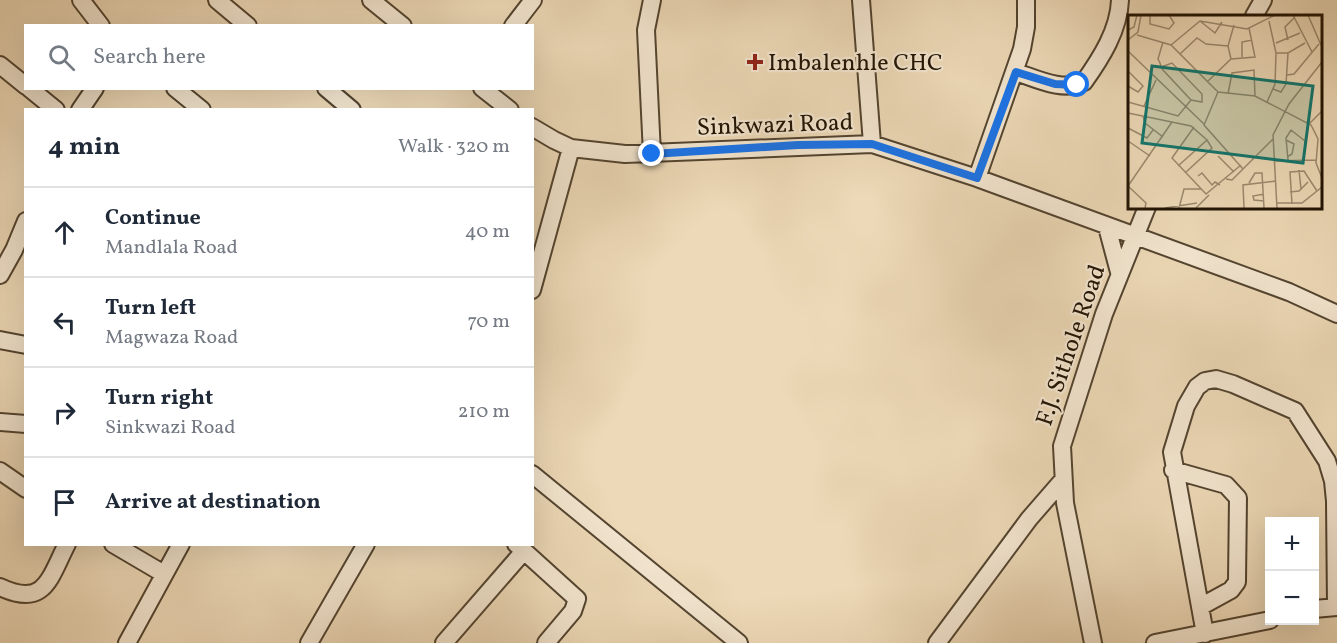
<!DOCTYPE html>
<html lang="en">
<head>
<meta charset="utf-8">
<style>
	body { margin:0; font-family:Vollkorn,serif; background:#f2f2f3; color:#1f2937 }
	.controls { position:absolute; right:18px; bottom:18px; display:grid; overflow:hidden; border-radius:0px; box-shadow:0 6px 24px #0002 }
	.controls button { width:54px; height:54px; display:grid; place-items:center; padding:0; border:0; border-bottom:2px solid #e0e1e3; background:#fff; color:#1f2937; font:30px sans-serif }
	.stop { position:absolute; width:18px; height:18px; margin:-14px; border:4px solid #1a73e8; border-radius:50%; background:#fff }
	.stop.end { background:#1a73e8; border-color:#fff; box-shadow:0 2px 6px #0008 }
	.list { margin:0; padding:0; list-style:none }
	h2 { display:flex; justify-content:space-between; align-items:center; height:78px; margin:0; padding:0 24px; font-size:26px }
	h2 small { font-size:20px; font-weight:400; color:#747a83 }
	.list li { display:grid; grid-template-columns:39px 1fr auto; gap:18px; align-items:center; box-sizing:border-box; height:90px; padding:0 24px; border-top:2px solid #e0e1e3 }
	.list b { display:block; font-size:22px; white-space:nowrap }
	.list p { margin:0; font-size:20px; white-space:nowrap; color:#747a83 }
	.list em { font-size:20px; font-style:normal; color:#747a83 }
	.icon { flex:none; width:33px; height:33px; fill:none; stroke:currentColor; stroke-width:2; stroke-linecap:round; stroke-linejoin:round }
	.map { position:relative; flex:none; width:1337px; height:643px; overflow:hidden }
	.search { position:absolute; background:#fff; box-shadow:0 6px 24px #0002; left:24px; top:24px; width:510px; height:66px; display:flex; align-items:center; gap:15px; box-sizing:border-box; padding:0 21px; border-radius:0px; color:#747a83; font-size:22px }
	.panel { position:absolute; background:#fff; box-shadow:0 6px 24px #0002; left:24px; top:108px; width:510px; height:438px; border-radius:0px }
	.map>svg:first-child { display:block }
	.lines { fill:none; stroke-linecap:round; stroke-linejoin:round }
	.minor-casing { stroke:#534430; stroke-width:20 }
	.minor { stroke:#f3e6d0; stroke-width:16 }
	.route { stroke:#1a73e8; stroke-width:8 }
	.poi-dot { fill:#8f2418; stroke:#f3e6d0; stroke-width:2 }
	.labels { text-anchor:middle; stroke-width:4.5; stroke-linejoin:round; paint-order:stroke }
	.poi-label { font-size:24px; fill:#201303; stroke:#f3e6d0; text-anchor:start }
	.street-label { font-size:24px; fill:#201303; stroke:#f3e6d0 }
	.inset-road { fill:none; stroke:#9b8a6f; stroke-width:1.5 }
	.view { fill:#0f766e; fill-opacity:0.15; stroke:#0f766e; stroke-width:3 }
	.inset-edge { fill:none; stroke:#201303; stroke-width:3 }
</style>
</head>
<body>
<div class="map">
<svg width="1337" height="643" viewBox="0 0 1337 643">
	<rect width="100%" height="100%" fill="#edd9b7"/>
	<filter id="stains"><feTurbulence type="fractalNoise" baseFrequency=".00333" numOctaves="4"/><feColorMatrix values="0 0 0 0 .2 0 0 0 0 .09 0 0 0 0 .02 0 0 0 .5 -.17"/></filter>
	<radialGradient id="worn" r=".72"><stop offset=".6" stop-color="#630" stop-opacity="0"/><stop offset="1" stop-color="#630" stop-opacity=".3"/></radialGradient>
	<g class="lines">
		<!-- minor casing -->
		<g class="minor-casing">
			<path id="minor" d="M 81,0 L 101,26
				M 217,0 L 248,26
				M 371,0 L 403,26
				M 652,0 L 646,30 L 652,154
				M 861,0 L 872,144
				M 1254,16 L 1263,0
				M 513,26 L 533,0
				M 0,65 L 26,86
				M 1016,72 C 1037,79 1063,92 1084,82 C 1101,58 1119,30 1120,0
				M 29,88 L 56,110
				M 175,88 L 202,110
				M 326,88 L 352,110
				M 482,88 L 510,110
				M 80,110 L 95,88
				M 532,127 L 554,140 L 571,148 L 625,154 L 872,144 L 977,178 L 1289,292 L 1337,314
				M 977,178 L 1022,49 L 1026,27 L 1026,0
				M 1107,227 L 1119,272
				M 0,275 L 14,250 L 26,221
				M 532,290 L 571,148
				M 0,340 L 26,345
				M 0,422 L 26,424
				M 1173,470 L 1226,485 L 1238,498 L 1237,582 L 1231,590 L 1200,607
				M 0,471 L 26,489
				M 532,474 L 739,643
				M 113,544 L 164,574
				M 524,551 L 577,599 L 573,611 L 546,643
				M 0,587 C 45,608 49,579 67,544
				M 1314,609 L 1337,607
				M 1205,634 L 1172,452 L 1186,406 L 1197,387 L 1205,381 L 1216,379 L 1233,384 L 1295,411 L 1327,461 L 1333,481 L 1335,501 L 1336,607
				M 127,643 L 181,544
				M 309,643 L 366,544
				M 444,643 L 524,551 L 516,544
				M 937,643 L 1029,519 L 1062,481
				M 1093,643 L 1065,503 L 1062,446 L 1104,314 L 1147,207
				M 1155,643 L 1270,620"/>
		</g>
		<!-- minor -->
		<use href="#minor" class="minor"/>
	</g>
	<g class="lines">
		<!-- route -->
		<path class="route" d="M 652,154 L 798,145 L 872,144 L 977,178 L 1016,72 L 1055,84 L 1077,85"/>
	</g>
	<!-- markers -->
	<path class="poi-dot" d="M752 53h6v6h6v6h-6v6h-6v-6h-6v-6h6z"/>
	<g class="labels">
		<!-- poi labels -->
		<g class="poi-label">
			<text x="768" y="70">Imbalenhle CHC</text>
		</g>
		<!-- street labels -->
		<g class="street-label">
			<text transform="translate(775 124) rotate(-2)" y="8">Sinkwazi Road</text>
			<text transform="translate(1070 345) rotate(-71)" y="8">F.J. Sithole Road</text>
		</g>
	</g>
	<!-- overview -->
	<g transform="translate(1128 15)">
		<rect width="194" height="194" fill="#edd9b7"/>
		<path class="inset-road" d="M 22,0 L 22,9 L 41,14 L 46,8 L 41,0M 165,0 L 184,37M 180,0 L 193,30M 72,6 L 87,18 L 94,7M 0,15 L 6,12 L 9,0M 9,20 L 43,30 L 90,77 L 127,81 L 183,110 L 190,124 L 188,148 L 194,163M 0,25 L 10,17 L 13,0M 160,25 L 157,12 L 166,3M 148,28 L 172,18M 43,30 L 72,6 L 119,14 L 147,0M 0,36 L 76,109M 148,38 L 160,38 L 177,28M 52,39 L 69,23 L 78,29 L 100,31M 114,42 L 114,27 L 124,25M 103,44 L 100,31 L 106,10M 33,52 L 44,48 L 74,79 L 74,87 L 63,85 L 35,55 L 33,52 L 32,48 L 30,44 L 35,27M 0,56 L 15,71 L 10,77 L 0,71M 159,60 L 166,59 L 191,29M 79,67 L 103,44 L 127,42 L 121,13M 145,74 L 153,77 L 158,69 L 160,38M 90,77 L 76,110 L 115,154M 100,79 L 104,58 L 126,55 L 127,81M 0,87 L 50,101 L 63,85M 139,87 L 147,69 L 148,38 L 141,6M 16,91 L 28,65M 0,98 L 63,111 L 79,125 L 50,151M 15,101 L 17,108 L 35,122M 181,109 L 194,96M 66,112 L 44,143 L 78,179 L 113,150M 0,113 L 19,123 L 25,115M 158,125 L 166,129 L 164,139 L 159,142M 0,126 L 22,141M 90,141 L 106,157M 128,142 L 146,145M 160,145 L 158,123 L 163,115 L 177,126 L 176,144M 146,146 L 188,145M 171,155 L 173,174M 57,158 L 84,133 L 79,125M 70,161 L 74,158 L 84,170 L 87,167 L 92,170M 98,164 L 104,165 L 145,124M 121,168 L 127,158 L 134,158 L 136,193M 0,171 L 44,107M 0,171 L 18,188 L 17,193M 162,177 L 171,176 L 180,167M 136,179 L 125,181 L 126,185 L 136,186M 149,188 L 174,188 L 194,172M 164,189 L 162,157 L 176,156 L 189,176M 37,193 L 69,188M 51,193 L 56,174 L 73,174M 68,193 L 81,180M 116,193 L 115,170 L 148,166M 149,193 L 145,120 L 161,89 L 194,47"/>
		<path class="view" d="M 24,51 L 185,71 L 175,148 L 14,128 Z"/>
		<rect width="194" height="194" class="inset-edge"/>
	</g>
	<rect width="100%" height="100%" filter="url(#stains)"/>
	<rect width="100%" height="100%" fill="url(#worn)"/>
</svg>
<div class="controls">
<button>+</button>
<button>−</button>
</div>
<div class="stop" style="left:1077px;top:85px"></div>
<div class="stop end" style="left:652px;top:154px"></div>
<div class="search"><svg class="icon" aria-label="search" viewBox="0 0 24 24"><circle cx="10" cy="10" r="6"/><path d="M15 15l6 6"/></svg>Search here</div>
<section class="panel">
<h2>4 min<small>Walk · 320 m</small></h2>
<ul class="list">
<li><svg class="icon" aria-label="ahead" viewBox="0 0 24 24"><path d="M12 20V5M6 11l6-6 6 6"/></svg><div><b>Continue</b><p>Mandlala Road</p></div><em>40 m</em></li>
<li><svg class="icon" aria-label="left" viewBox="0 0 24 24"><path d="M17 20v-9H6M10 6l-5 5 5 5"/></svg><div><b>Turn left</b><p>Magwaza Road</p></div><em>70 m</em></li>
<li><svg class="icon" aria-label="right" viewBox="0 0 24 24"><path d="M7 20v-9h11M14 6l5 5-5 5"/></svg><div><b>Turn right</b><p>Sinkwazi Road</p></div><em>210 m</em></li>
<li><svg class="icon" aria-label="arrive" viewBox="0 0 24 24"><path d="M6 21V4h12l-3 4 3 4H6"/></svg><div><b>Arrive at destination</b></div></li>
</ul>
</section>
</div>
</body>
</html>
